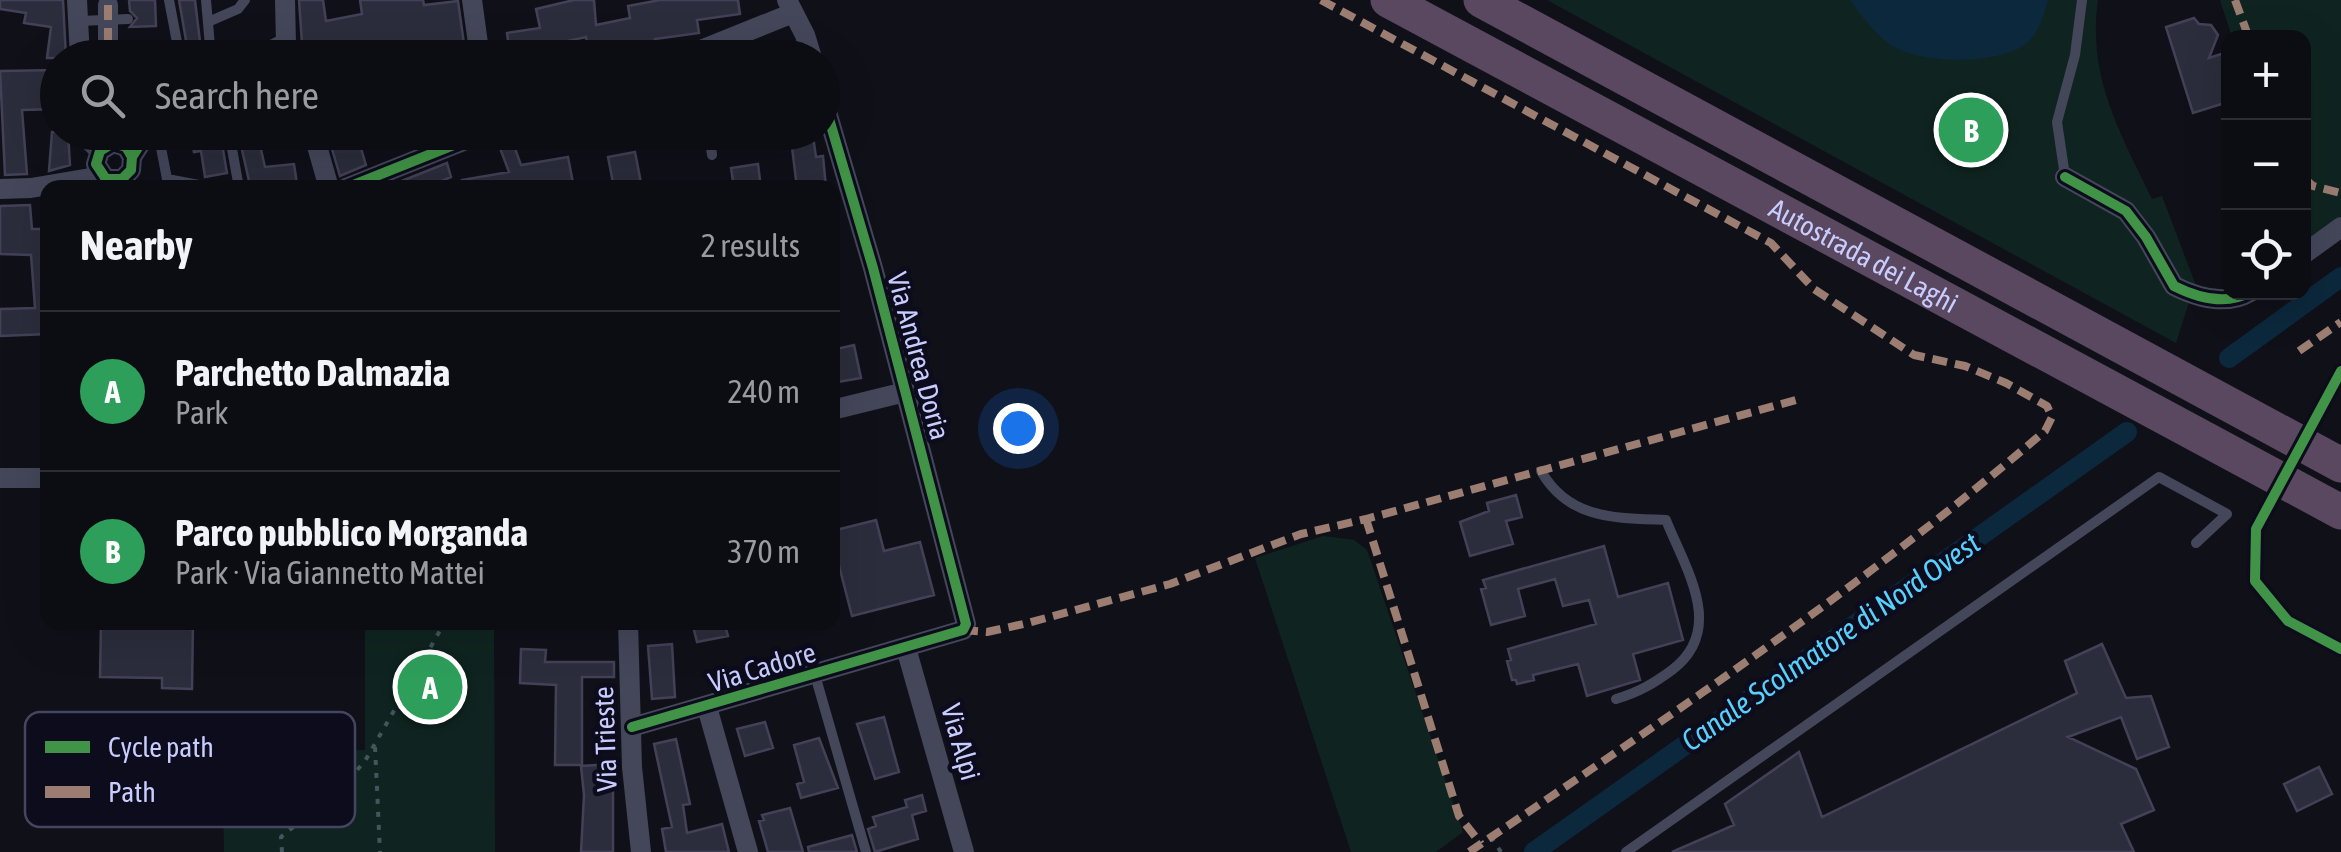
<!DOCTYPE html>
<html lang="en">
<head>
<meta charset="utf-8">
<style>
	body { margin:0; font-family:"Asap Condensed",sans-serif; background:#1a1a21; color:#f1f3f6 }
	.controls { position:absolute; right:30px; top:30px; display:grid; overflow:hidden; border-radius:20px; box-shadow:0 10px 40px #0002 }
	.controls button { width:90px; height:90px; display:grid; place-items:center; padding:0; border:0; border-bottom:2px solid #2c2c33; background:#0c0c13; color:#f1f3f6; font:50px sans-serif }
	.you { position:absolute; left:1018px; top:428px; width:35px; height:35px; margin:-25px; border:8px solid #fff; border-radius:50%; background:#1a73e8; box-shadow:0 0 0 15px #1a73e833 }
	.badge { display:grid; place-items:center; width:65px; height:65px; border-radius:50%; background:#2563eb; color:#fff; font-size:32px; font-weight:700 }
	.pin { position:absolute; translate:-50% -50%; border:5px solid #fff; box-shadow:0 2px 10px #0006 }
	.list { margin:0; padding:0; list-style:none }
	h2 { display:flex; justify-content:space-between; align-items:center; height:130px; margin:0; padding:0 40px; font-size:42px }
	h2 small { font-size:32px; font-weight:400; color:#9a9ba0 }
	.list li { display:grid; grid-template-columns:65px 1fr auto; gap:30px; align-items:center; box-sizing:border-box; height:160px; padding:0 40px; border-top:2px solid #2c2c33 }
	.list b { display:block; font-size:38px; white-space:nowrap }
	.list p { margin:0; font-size:32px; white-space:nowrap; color:#9a9ba0 }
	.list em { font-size:32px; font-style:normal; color:#9a9ba0 }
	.icon { flex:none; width:55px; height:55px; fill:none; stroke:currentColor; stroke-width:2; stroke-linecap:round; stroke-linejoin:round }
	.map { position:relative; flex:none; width:2341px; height:852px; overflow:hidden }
	.search { position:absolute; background:#0c0c13; box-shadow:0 10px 40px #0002; left:40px; top:40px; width:800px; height:110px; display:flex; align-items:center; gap:25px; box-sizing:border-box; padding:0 35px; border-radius:55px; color:#9a9ba0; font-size:38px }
	.panel { position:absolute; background:#0c0c13; box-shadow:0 10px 40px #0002; left:40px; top:180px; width:800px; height:450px; border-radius:20px }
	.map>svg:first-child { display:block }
	.green { fill:#0f2420 }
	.water { fill:#0c283c }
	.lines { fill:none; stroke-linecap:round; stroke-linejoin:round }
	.canal { stroke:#0c283c; stroke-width:20 }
	.building { fill:#2c2d3c; stroke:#424157; stroke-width:2.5 }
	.path { stroke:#44555c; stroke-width:4; stroke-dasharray:5 8; stroke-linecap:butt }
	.lane { stroke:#44475a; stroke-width:10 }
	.street { stroke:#44475a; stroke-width:20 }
	.highway { stroke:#5a4860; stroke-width:35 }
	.quiet { stroke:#9b7d72; stroke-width:8; stroke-dasharray:15 8; stroke-linecap:butt }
	.cycleway-casing { stroke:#0c0c1d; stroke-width:16 }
	.cycleway { stroke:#419447; stroke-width:10 }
	.labels { text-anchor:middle; stroke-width:9; stroke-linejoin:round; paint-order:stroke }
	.street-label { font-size:28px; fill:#c8ccfe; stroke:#0c0c1d }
	.water-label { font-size:30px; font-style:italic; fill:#58d0fd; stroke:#0c0c1d }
	.key { fill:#0c0c1d; stroke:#444660; stroke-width:2.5 }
	.key-label { font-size:28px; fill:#c8ccfe }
</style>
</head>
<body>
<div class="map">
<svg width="2341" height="852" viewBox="0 0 2341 852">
	<rect width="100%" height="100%" fill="#101019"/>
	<!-- green -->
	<path class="green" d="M 1547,0 L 2098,0 C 2087,77 2120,132 2152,199 L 2162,196 L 2195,283 L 2176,343 Z
		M 2220,0 L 2341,0 L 2341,216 L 2304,244 L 2304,38 L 2232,37 Z
		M 1323,536 L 1354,540 L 1367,550 L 1463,832 L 1436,852 L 1351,852 L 1255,558 Z
		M 422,623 L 494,623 L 495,852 L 224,852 L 222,752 L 365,750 L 365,627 L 421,627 Z"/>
	<!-- water -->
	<path class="water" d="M 1850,0 L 2048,0 C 2044,14 2040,31 2028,42 C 2000,66 1922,64 1892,46 C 1875,35 1861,15 1850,0 Z"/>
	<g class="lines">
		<!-- canal -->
		<path class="canal" d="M 2229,358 L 2341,277
			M 1534,852 L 2127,432"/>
	</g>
	<!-- building -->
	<path class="building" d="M 0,0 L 63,0 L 66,58 L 47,58 L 51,27 L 24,23 L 26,13 L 0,9 Z
		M 129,0 L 155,0 L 156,26 L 130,27 L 137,18 L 130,11 Z
		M 179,0 L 195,0 L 202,58 L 189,58 Z
		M 299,0 L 323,0 L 326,21 L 362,14 L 360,0 L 423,0 L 424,5 L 458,1 L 466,58 L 303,58 Z
		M 574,0 L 594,0 L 596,25 L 630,18 L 628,6 L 660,0 L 738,0 L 740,14 L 697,20 L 699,33 L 655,39 L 656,43 L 631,54 L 612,58 L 604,58 L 602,52 L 589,54 L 586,37 L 545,46 L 544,42 L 509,48 L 507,33 L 540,28 L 536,9 Z
		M 2194,18 L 2199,24 L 2211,25 L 2218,35 L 2209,58 L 2224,53 L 2228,69 L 2228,102 L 2193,113 L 2166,27 Z
		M 58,70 L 58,109 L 22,110 L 27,174 L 5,175 L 0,71 Z
		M 52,132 L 68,132 L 70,165 L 49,171 Z
		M 197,132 L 220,132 L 227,173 L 205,177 L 201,151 L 194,152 L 191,136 Z
		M 238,132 L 257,132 L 265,167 L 294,164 L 297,184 L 268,188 L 249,181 Z
		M 327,132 L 356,132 L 366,165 L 340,176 Z
		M 500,132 L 509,132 L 521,165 L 568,157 L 574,188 L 463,188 L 462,180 L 509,172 L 497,140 Z
		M 813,136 L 816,157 L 823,156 L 826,188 L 797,188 L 791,139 Z
		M 635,152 L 642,188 L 614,188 L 608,157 Z
		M 447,163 L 451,177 L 426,188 L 384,188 Z
		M 758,164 L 761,188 L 734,188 L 731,168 Z
		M 30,205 L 32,229 L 48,229 L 48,334 L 0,336 L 0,309 L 35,308 L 31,255 L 0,254 L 0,206 Z
		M 854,345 L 861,378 L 832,383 L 832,350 Z
		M 1516,495 L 1522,517 L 1506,521 L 1513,544 L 1470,556 L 1460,522 L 1489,511 L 1487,503 Z
		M 876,520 L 884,551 L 920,542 L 934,595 L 852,616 L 836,554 L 832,555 L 832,531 Z
		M 1604,546 L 1618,597 L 1668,583 L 1683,640 L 1633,654 L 1640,680 L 1587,696 L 1578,664 L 1533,675 L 1534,680 L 1517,684 L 1516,680 L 1512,680 L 1507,661 L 1511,660 L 1508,649 L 1596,624 L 1589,600 L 1563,606 L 1555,579 L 1518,589 L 1525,616 L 1491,625 L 1481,589 L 1486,588 L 1483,580 Z
		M 101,622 L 193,622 L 192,689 L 162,688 L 162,678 L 100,677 Z
		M 692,622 L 724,622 L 728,636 L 697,642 Z
		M 672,644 L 675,697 L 652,699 L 648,646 Z
		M 2102,644 L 2126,698 L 2151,696 L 2169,747 L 2137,759 L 2121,717 L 2068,737 L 2136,769 L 2154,810 L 2121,824 L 2134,852 L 1672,852 L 1734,825 L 1725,804 L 1799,752 L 1822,817 L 2077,693 L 2065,661 Z
		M 521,649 L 546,650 L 545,662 L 614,662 L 614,677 L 582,677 L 582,765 L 555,765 L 556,685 L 520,683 Z
		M 884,717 L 899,772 L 875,779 L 857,724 Z
		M 765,722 L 773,748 L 745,756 L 737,729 Z
		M 819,738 L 838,788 L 801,798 L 797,784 L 804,782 L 794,745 Z
		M 676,739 L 690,804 L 683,805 L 687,833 L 722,824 L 729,852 L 666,852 L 662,829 L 672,827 L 654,744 Z
		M 613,764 L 613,852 L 581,852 L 584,795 L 581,766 Z
		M 2319,767 L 2332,794 L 2297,811 L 2284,784 Z
		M 922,795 L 926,811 L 912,815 L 918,839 L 875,852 L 868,829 L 876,826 L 873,817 L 907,807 L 905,800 Z
		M 790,808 L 803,852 L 768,852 L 759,821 L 764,820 L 762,815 Z
		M 852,835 L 857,852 L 809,852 L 808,847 Z"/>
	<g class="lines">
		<!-- path -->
		<path class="path" d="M 375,747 L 380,852
			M 1491,837 L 1501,852
			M 282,852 L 281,837 L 342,787 L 365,761 L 445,622"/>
		<!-- lane -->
		<path class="lane" d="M 169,0 L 180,58
			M 206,0 L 211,58
			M 80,21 L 128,19
			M 208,22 L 238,9 L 245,0
			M 158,132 L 167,179 L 215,188
			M 229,132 L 239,188
			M 709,132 L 712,155
			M 2065,176 L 2057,122 L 2075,55 L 2082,0
			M 1541,471 C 1569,520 1616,518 1666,520 C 1686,570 1726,629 1672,670 C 1653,684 1639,692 1616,699
			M 815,675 L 866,852
			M 1626,852 L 2159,477 L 2227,514 L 2196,543"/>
		<!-- street -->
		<path class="street" d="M 77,0 L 80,58
			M 285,0 L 286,43 L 290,58
			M 472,0 L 480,58
			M 787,0 L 805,35 L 812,58
			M 108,5 L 108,58
			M 256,58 L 286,43
			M 681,58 L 793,13
			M 81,132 L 100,151
			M 313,132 L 329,188
			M 132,157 L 126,147 L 113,143 L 100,151 L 96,164 L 106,179 L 122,179 L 131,170 L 132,157 L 148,132
			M 2065,177 L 2126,211 L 2146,237 L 2174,286 C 2198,298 2226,306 2250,292
			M 346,188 L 486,132
			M 0,189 L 31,188 L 102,176
			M 2304,254 L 2341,227
			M 832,410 L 905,392
			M 0,478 L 48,478
			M 628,622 L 632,767 L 641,852
			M 906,648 L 964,852
			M 707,707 L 748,852
			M 632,727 L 963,630 L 966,624 L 873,268 L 822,95"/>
		<!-- highway -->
		<g class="highway">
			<path id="s1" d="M 1388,0 L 2341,512"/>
			<path d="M 1481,0 L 2341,465"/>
		</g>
		<!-- quiet -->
		<path class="quiet" d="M 1321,0 L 1771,243 L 1814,289 L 1914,355 L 1965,366 L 2006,383 L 2047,406 L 2052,417 L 2045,431 C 1864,586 1666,719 1469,852
			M 2235,0 L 2249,38
			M 108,5 L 108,58
			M 2304,178 L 2313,186 L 2341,193
			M 2299,351 L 2341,322
			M 1366,519 L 1459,816 L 1481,844
			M 963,630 L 987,632 L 1028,623 L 1170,584 L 1301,534 L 1366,519 L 1803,398"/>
		<!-- cycleway casing -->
		<g class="cycleway-casing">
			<path id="cycleway" d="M 132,157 L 126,147 L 113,143 L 100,151 L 96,164 L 106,179 L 122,179 L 131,170 L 132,157 L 148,132
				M 2065,177 L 2126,211 L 2146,237 L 2174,286 C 2198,298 2226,306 2250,292
				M 346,188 L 486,132
				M 2341,371 L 2256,529 L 2255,581 L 2288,621 L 2341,649
				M 632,727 L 963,630 L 966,624 L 873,268 L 822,95"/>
		</g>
		<!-- cycleway -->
		<use href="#cycleway" class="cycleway"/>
	</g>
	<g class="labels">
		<!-- street labels -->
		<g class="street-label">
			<text dy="10" stroke="none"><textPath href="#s1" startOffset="540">Autostrada dei Laghi</textPath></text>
			<text transform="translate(919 356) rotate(75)" y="10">Via Andrea Doria</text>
			<text transform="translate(762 667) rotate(-17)" y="10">Via Cadore</text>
			<text transform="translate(605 739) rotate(-92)" y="10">Via Trieste</text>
			<text transform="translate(961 742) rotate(74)" y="10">Via Alpi</text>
		</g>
		<!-- water labels -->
		<g class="water-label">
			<text transform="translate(1831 642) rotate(-35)" y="10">Canale Scolmatore di Nord Ovest</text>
		</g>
	</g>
	<!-- legend -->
	<rect x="25" y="712" width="330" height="115" rx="15" class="key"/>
	<rect x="45" y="741" width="45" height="12" fill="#419447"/>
	<rect x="45" y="786" width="45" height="12" fill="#9b7d72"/>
	<g class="key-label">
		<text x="108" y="757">Cycle path</text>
		<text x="108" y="802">Path</text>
	</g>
</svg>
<div class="controls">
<button>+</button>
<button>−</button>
<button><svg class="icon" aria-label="locate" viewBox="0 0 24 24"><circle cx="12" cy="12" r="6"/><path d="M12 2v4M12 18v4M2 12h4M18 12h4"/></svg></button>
</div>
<div class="you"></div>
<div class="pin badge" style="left:430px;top:687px;background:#2e9e5b">A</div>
<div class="pin badge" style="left:1971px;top:130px;background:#2e9e5b">B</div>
<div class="search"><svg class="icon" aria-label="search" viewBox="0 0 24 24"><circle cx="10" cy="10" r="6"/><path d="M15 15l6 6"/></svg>Search here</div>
<section class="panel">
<h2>Nearby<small>2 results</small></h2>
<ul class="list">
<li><span class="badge" style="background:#2e9e5b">A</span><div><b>Parchetto Dalmazia</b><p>Park</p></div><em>240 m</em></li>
<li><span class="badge" style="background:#2e9e5b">B</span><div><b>Parco pubblico Morganda</b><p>Park · Via Giannetto Mattei</p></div><em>370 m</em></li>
</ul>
</section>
</div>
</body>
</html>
